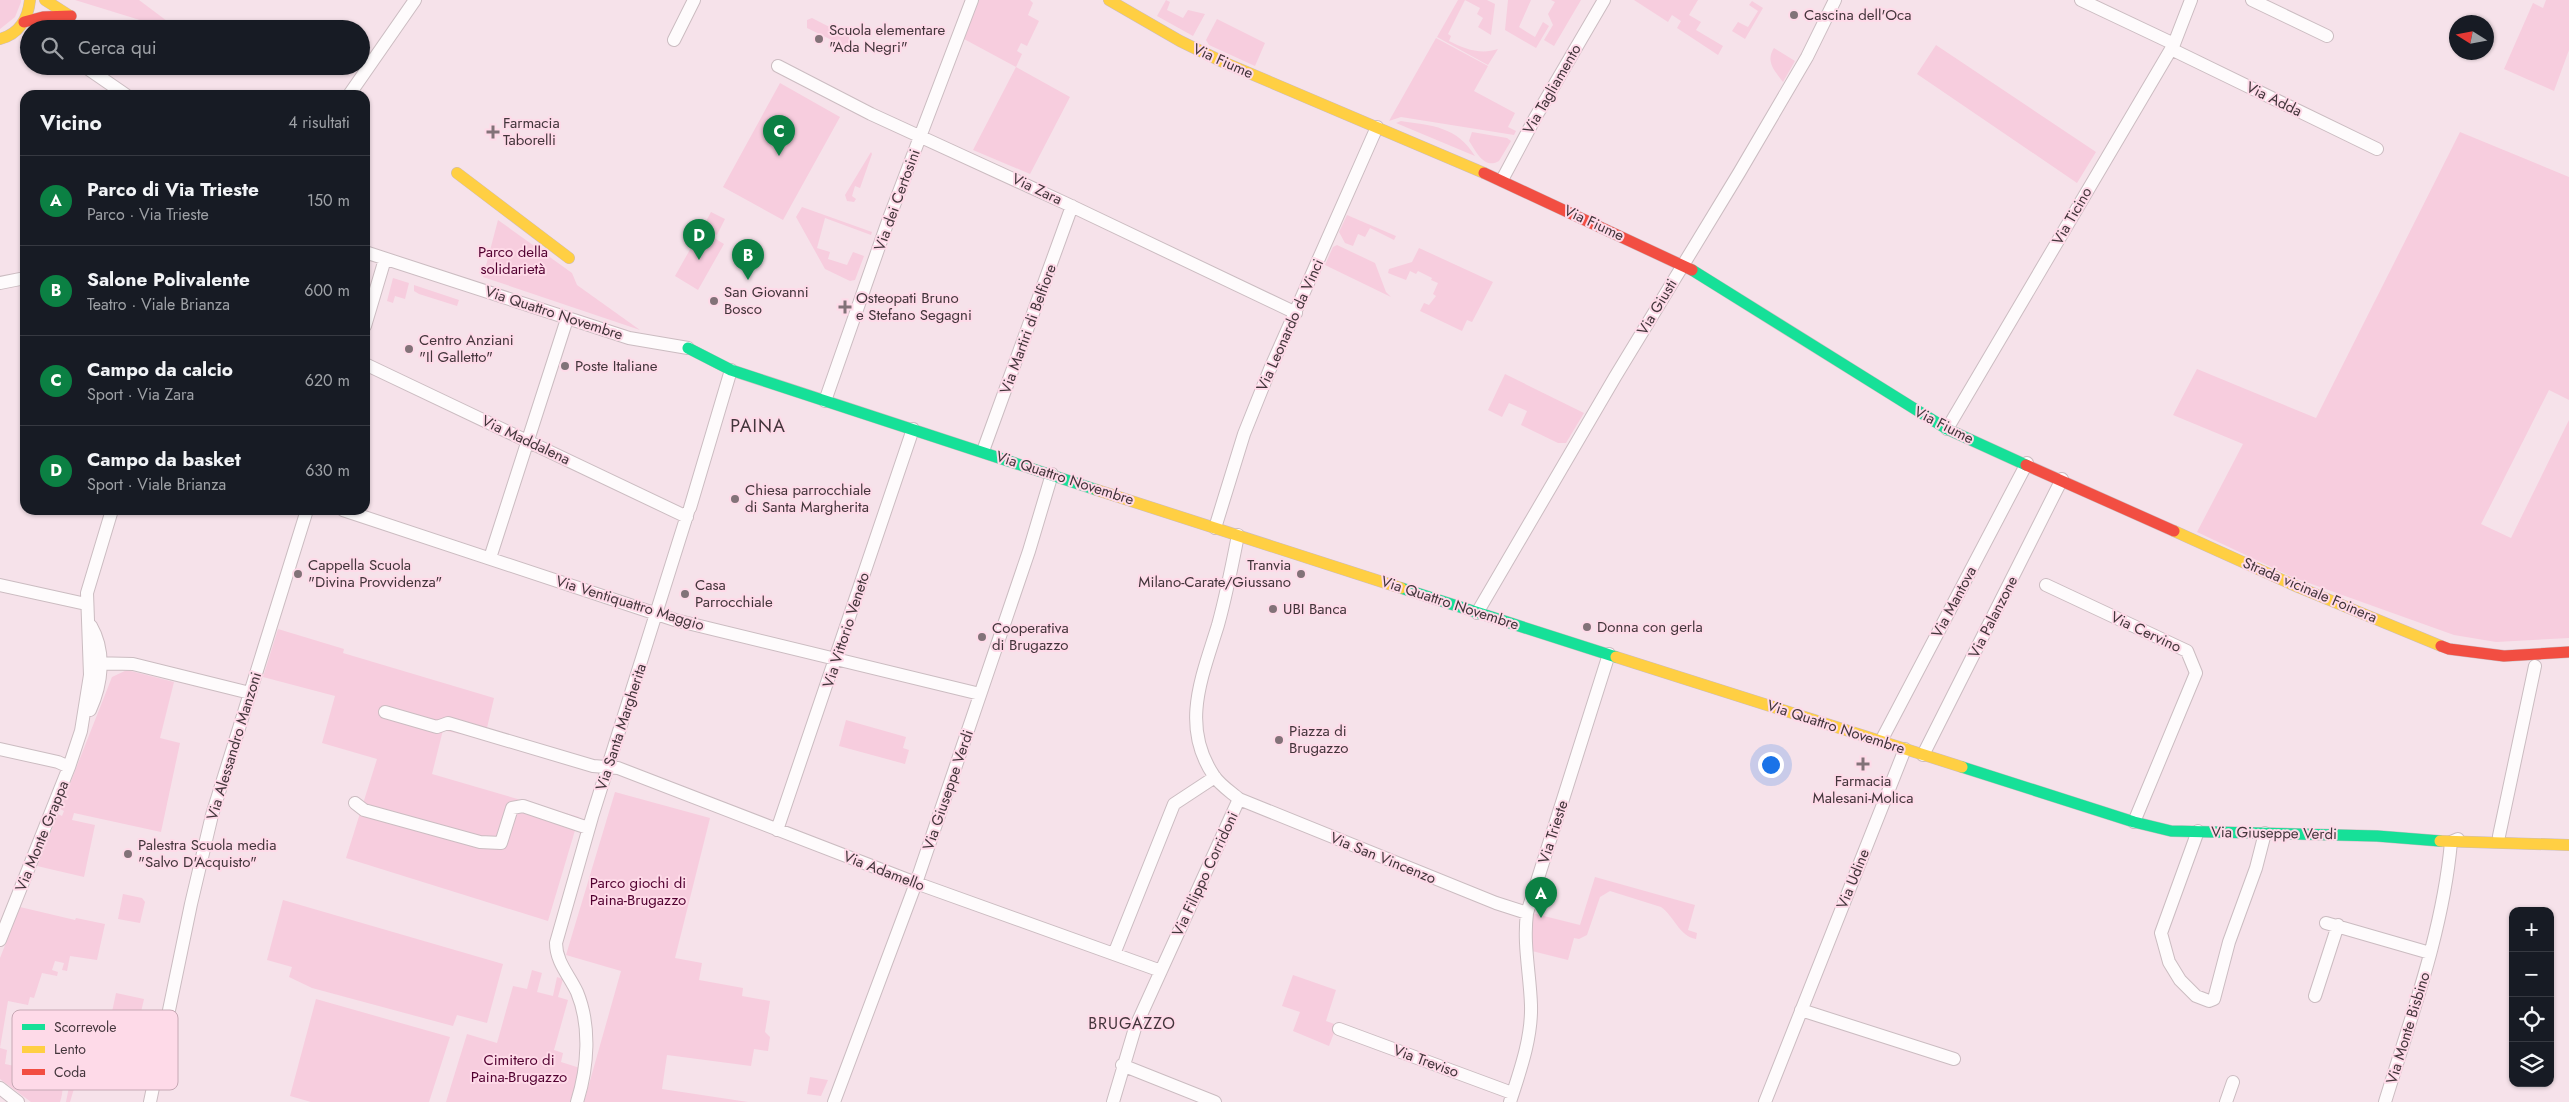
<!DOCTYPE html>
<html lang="it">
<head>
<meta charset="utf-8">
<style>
	body { margin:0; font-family:Jost,sans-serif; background:#20242c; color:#f1f3f6 }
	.controls { position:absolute; right:15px; bottom:15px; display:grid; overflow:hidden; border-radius:10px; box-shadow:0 1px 4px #0004 }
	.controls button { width:45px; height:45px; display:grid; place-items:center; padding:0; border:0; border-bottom:1px solid #363941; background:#171b24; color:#f1f3f6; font:25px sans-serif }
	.compass { position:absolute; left:2449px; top:15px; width:45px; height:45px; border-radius:50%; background:#171b24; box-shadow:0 1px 4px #0004; rotate:281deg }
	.you { position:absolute; left:1770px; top:764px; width:18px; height:18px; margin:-12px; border:4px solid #fff; border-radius:50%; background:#1a73e8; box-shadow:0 0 0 8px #1a73e833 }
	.badge { display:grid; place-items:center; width:32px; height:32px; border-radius:50%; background:#0b8043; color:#fff; font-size:16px; font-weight:700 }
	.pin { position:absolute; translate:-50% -41px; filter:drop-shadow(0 1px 2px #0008) }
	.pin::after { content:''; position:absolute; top:26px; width:18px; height:15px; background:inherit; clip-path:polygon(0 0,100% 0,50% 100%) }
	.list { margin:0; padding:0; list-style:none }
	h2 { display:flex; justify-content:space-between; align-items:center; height:65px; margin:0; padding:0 20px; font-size:21px }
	h2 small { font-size:16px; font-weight:400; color:#9ea1a6 }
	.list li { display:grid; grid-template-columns:32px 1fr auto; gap:15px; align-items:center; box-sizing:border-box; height:90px; padding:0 20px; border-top:1px solid #363941 }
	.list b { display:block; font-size:19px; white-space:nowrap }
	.list p { margin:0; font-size:16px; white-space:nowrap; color:#9ea1a6 }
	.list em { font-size:16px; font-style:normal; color:#9ea1a6 }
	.icon { flex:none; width:28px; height:28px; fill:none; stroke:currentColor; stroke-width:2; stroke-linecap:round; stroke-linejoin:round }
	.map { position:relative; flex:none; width:2569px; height:1102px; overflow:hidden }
	.search { position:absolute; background:#171b24; box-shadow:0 1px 4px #0004; left:20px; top:20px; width:350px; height:55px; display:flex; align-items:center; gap:12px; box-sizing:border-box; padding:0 18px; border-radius:28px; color:#9ea1a6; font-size:19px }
	.panel { position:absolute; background:#171b24; box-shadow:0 1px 4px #0004; left:20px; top:90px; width:350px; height:425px; border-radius:15px }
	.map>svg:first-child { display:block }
	.green { fill:#f7cdde }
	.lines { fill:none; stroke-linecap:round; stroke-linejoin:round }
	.street-casing { stroke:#cbbcc1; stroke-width:14 }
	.fast-casing { stroke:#cbbcc1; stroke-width:12 }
	.slow-casing { stroke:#cbbcc1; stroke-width:12 }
	.jam-casing { stroke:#cbbcc1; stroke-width:12 }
	.street { stroke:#fefbfc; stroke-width:12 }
	.fast { stroke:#16e098; stroke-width:11 }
	.slow { stroke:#ffcf43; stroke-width:11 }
	.jam { stroke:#f24e42; stroke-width:11 }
	.poi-dot { fill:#827278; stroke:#fedae8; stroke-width:2 }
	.labels { text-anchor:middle; stroke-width:4; stroke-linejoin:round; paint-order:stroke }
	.poi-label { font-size:15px; fill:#43353b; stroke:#fedae8; text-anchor:start }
	.street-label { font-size:15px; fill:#43353b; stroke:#fedae8 }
	.park-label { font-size:15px; fill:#520030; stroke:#fedae8 }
	.neighbourhood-label { font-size:16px; letter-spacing:1px; fill:#43353b; stroke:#fedae8 }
	.quarter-label { font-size:18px; letter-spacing:1px; fill:#43353b; stroke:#fedae8 }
	.key { fill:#fedae8; stroke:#c6a8b4; stroke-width:1 }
	.key-label { font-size:14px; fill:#43353b }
</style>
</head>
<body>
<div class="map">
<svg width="2569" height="1102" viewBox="0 0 2569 1102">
	<rect width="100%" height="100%" fill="#f6e2ea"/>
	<!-- green -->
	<path class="green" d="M 0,0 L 21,0 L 21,2 L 15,17 L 0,29 Z
		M 75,0 L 139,0 L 167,21 L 177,24 L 175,29 L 169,29 Z
		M 979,0 L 1030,0 L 1033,3 L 1028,15 L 1039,21 L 1027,46 L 1021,43 L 1017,51 L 1022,54 L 1016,67 L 1070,97 L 1030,174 L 973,150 L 1016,67 L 964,39 Z
		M 1166,0 L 1170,2 L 1167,10 L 1183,18 L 1188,10 L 1205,14 L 1193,36 L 1157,16 Z
		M 1458,0 L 1487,0 L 1495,4 L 1491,35 L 1478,27 L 1483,18 L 1477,14 L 1480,8 L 1465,0 L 1448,34 L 1451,36 L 1449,41 C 1464,49 1481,55 1498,49 L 1488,65 L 1437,37 Z
		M 1508,0 L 1531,0 L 1519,27 L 1535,37 L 1543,22 L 1549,26 L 1536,48 L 1505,30 Z
		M 1551,0 L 1581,0 L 1554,46 L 1544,40 L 1553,25 L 1548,14 L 1555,2 Z
		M 1634,0 L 1698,0 L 1689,15 L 1701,22 L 1696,30 L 1723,46 L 1718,55 L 1677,28 L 1681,21 L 1672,15 L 1668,22 Z
		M 2546,0 L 2569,0 L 2569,50 L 2554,91 L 2504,69 L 2533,3 L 2543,8 Z
		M 1752,1 L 1763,8 L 1745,39 L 1732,31 L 1738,22 L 1748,27 L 1758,11 L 1749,5 Z
		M 812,18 L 849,37 L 849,46 L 844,46 L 807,28 L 807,20 Z
		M 1217,19 L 1265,43 L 1255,66 L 1209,45 L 1206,40 Z
		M 1436,38 L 1488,66 L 1474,91 L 1515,113 L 1508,127 L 1516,131 L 1514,135 L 1401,117 L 1389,121 Z
		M 1936,45 L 2096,152 L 2077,183 L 1917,74 Z
		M 1774,48 L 1795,61 L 1783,82 C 1775,71 1765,62 1774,48 Z
		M 780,83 L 840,117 L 783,220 L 723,187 Z
		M 1401,121 C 1433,126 1456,126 1475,156 L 1396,123 Z
		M 1472,132 L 1507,138 L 1511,141 L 1499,161 C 1484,170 1476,151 1469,141 Z
		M 2460,132 L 2569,177 L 2569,400 L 2549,390 L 2481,524 L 2511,538 L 2569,420 L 2569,638 L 2496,642 L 2454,635 L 2292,577 L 2197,532 L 2243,444 L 2173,415 L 2197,369 L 2316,418 Z
		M 871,152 L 872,154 L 860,188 L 855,186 L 852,196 L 856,199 L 854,202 L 847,201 L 845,195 Z
		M 802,207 L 872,232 L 871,235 L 825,218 L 817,248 L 830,252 L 828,259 L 847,265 L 853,252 L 864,256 L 855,280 L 850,281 L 825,269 L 796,217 Z
		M 711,212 L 725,219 L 717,235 L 703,227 Z
		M 1347,215 L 1396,236 L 1394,240 L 1370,228 L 1365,237 L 1358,234 L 1353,246 L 1345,243 L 1339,232 Z
		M 498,220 L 572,273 L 577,285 L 640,330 L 483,277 Z
		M 701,230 L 724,244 L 698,290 L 675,276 Z
		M 1337,245 L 1375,263 L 1386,292 L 1391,297 L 1325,265 L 1333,247 Z
		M 1419,248 L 1493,282 L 1472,322 L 1467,320 L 1462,331 L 1420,311 L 1424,303 L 1429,305 L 1436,296 L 1433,294 L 1438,283 L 1431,280 L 1432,278 L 1418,271 L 1416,274 L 1410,271 L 1406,280 L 1388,273 L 1389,269 L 1412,262 Z
		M 393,278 L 409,283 L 405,299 L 395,296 L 393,303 L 387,301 Z
		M 414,285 L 459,300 L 457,306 L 419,294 L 414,291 Z
		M 1505,374 L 1584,413 L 1566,443 L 1558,443 L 1521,425 L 1527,411 L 1509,403 L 1502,417 L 1488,410 Z
		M 278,629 L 344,649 L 343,653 L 494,698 L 486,732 L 462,726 L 460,734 L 443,730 L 432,774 L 579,817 L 548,921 L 346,858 L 377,759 L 322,743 L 335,696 L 263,677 Z
		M 127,670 L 174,682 L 160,738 L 180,743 L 161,832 L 74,813 L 72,820 L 95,825 L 84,877 L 37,866 L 58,814 L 62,816 L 64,811 L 60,809 L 112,677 Z
		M 846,720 L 906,737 L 903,748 L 909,750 L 905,764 L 839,746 Z
		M 615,792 L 710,818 L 675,958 L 702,963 L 699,980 L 743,988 L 742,996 L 770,1001 L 765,1032 L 770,1037 L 768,1051 L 754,1049 L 751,1066 L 667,1055 L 662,1089 L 748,1102 L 584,1102 L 621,971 L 566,955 Z
		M 1595,877 L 1695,905 L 1688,930 L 1697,933 L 1696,939 C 1679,936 1674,916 1661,907 L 1610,891 L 1600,897 L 1587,935 L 1579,939 L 1574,938 L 1568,960 L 1532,951 L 1532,913 L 1580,925 Z
		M 123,894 L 142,898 L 145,902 L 140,923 L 118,919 Z
		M 283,900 L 503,964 L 487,1023 L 457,1015 L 453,1026 L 312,988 L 289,977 L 292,967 L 267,960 Z
		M 20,907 L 75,920 L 76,918 L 105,924 L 97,960 L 70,956 L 67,971 L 62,970 L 64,963 L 55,961 L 52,970 L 58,972 L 57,976 L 42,973 L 34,998 L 30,997 L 28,1005 L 8,1001 L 0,1048 L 0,958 Z
		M 532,970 L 542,973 L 537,992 L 553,996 L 557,977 L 563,979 L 558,997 L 568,1000 L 554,1050 L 563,1053 L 561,1062 L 580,1068 L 570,1102 L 446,1102 L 467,1034 L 497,1043 L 513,986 L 527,989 Z
		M 1293,975 L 1336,990 L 1326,1021 L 1337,1025 L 1329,1046 L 1293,1031 L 1300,1012 L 1282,1006 Z
		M 116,993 L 144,999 L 133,1047 L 130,1054 L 76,1082 L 70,1102 L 66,1102 L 70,1082 L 60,1067 L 65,1042 L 104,1050 Z
		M 316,999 L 450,1037 L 429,1102 L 311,1102 L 290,1096 Z
		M 0,1048 L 7,1050 L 5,1064 L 24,1068 L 25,1065 C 48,1070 70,1072 60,1102 L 31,1102 L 0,1079 Z
		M 810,1077 L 828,1080 L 821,1096 L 807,1094 Z"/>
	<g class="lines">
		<!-- street casing -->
		<g class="street-casing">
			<path id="street" d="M 2081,0 L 2174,44
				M 2252,0 L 2327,36
				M 674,40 L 694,0
				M 2171,49 L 2377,149
				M 84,66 L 126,95
				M 778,66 L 871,114 L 1065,203 L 1296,313
				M 349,95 L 415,0
				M 1502,180 L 1535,118 L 1604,0
				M 365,252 L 629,338 L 688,348
				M 0,283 L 25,278
				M 365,326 L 385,259
				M 365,364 L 687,517
				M 825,401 L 888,221 L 972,0
				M 1947,429 L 2174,44 L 2191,0
				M 983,451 L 1072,206
				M 690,508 L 731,370
				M 343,510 L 675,620 L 980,694
				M 1215,528 L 1244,434 L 1270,369 L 1377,127
				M 1238,535 C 1232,566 1226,596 1218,625 C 1202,677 1180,726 1214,776 C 1220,785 1231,792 1239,799 L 1496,903 L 1527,913
				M 490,558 L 567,319
				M 0,585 L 86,604
				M 2046,585 L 2187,651 L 2196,673 L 2134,822
				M 1477,613 L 1615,377 L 1739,173 L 1807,57 L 1835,0
				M 90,663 L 133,664 L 250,693
				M 90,710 C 102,684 106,652 91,626
				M 385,712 L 437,727 L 448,723 L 593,766 L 618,768 L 916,883 L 1161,971
				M 1881,741 L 2027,463
				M 0,749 L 58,762 L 69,767
				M 1923,755 L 2062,479
				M 355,803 L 364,810 L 480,842 L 501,843 L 512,808 L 523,806 L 588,828
				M 777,830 L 913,429
				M 2198,831 L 2161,933 L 2169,962 L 2180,980 L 2196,996 L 2209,1001 L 2214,999 L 2229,942 L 2256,868 L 2265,833
				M 2499,836 L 2535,666
				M 2326,923 L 2430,953
				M 0,940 L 69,767 L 81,731 L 90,675 L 87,593 L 112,510
				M 1114,954 L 1174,804 L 1215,777
				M 2315,996 L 2338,925
				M 1801,1010 L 1954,1059
				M 1339,1029 L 1512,1093
				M 1122,1065 L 1215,1102
				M 0,1088 L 18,1102
				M 150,1102 L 191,904 L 212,815 L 307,510
				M 577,1102 C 588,1067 591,1026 577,992 C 569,975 556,962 556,943 L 592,817 L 688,512
				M 834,1102 L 916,883 L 1029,551 L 1052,474
				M 1113,1102 L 1135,1028 L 1239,799
				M 1510,1102 C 1520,1071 1532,1038 1531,1005 C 1530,974 1523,944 1527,913 L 1609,654
				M 1765,1102 L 1905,749
				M 2226,1102 L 2233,1082
				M 2385,1102 C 2411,1017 2443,931 2451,842 L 2458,839"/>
		</g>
		<!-- fast casing -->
		<g class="fast-casing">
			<path id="fast" d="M 1692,270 L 1947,429 L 2026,465
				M 688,348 L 731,370 L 1097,490
				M 1401,588 L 1616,657
				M 1962,767 L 2134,822 L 2171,831 L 2377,836 L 2440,841"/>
		</g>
		<!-- slow casing -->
		<g class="slow-casing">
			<path id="slow" d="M 45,0 L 70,16
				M 1109,0 L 1180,41 L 1223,62 L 1484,173
				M 0,39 C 19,34 28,19 30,0
				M 457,173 L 569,258
				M 1097,490 L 1401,588
				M 2174,531 L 2298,587 L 2441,646
				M 1616,657 L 1962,767
				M 2440,841 L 2569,845"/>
		</g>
		<!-- jam casing -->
		<g class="jam-casing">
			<path id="jam" d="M 24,22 L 43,17 L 71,16
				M 1484,173 L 1692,270
				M 2026,465 L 2174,531
				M 2441,646 L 2449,649 L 2504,656 L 2569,652"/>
		</g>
		<!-- street -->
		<use href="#street" class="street"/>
		<!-- fast -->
		<use href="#fast" class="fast"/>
		<!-- slow -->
		<use href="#slow" class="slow"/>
		<!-- jam -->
		<use href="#jam" class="jam"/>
	</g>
	<!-- markers -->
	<g class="poi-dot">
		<circle cx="1794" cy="15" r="5"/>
		<circle cx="819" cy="39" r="5"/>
		<path d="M490.5 124.5h5v5h5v5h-5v5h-5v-5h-5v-5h5z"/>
		<circle cx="714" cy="301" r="5"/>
		<path d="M842.5 299.5h5v5h5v5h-5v5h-5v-5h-5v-5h5z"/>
		<circle cx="409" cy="349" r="5"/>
		<circle cx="565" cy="366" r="5"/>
		<circle cx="735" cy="499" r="5"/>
		<circle cx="298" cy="574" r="5"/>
		<circle cx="1301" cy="574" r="5"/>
		<circle cx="685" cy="594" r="5"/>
		<circle cx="1273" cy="609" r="5"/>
		<circle cx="1587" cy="627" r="5"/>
		<circle cx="982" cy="637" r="5"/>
		<circle cx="1279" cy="740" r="5"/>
		<path d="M1860.5 756.5h5v5h5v5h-5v5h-5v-5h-5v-5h5z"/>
		<circle cx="128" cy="854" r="5"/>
	</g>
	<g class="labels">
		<!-- poi labels -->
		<g class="poi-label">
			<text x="1804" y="20">Cascina dell'Oca</text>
			<text x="829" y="35">Scuola elementare<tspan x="829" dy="17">"Ada Negri"</tspan></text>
			<text x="503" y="128">Farmacia<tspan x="503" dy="17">Taborelli</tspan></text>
			<text x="724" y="297">San Giovanni<tspan x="724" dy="17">Bosco</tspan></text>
			<text x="856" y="303">Osteopati Bruno<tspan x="856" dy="17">e Stefano Segagni</tspan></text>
			<text x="419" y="345">Centro Anziani<tspan x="419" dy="17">"Il Galletto"</tspan></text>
			<text x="575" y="371">Poste Italiane</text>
			<text x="745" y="495">Chiesa parrocchiale<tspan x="745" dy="17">di Santa Margherita</tspan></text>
			<text x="308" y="570">Cappella Scuola<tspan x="308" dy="17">"Divina Provvidenza"</tspan></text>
			<text x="1291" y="570" text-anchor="end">Tranvia<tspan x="1291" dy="17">Milano-Carate/Giussano</tspan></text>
			<text x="695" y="590">Casa<tspan x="695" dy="17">Parrocchiale</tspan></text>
			<text x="1283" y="614">UBI Banca</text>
			<text x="1597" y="632">Donna con gerla</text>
			<text x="992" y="633">Cooperativa<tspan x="992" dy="17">di Brugazzo</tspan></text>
			<text x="1289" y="736">Piazza di<tspan x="1289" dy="17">Brugazzo</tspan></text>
			<text x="1863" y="786" text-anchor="middle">Farmacia<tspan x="1863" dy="17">Malesani-Molica</tspan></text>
			<text x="138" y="850">Palestra Scuola media<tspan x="138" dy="17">"Salvo D'Acquisto"</tspan></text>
		</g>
		<!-- street labels -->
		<g class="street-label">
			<text transform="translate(1223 61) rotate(24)" y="5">Via Fiume</text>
			<text transform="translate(1552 89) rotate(-60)" y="5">Via Tagliamento</text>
			<text transform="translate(2274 99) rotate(26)" y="5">Via Adda</text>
			<text transform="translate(1037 189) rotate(25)" y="5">Via Zara</text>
			<text transform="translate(897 200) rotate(-70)" y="5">Via dei Certosini</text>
			<text transform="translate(2072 216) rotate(-60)" y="5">Via Ticino</text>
			<text transform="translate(1594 223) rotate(25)" y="5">Via Fiume</text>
			<text transform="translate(1657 307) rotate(-59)" y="5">Via Giusti</text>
			<text transform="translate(554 313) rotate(18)" y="5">Via Quattro Novembre</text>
			<text transform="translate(1290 325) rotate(-66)" y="5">Via Leonardo da Vinci</text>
			<text transform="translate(1028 329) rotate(-70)" y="5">Via Martiri di Belfiore</text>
			<text transform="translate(1944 425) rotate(27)" y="5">Via Fiume</text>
			<text transform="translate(526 440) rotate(25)" y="5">Via Maddalena</text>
			<text transform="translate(1065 478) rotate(18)" y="5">Via Quattro Novembre</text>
			<text transform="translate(2310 590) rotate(23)" y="5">Strada vicinale Foinera</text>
			<text transform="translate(1954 602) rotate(-62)" y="5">Via Mantova</text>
			<text transform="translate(630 603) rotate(17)" y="5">Via Ventiquattro Maggio</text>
			<text transform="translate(1450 603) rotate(18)" y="5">Via Quattro Novembre</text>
			<text transform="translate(1993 617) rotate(-63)" y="5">Via Palanzone</text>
			<text transform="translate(846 630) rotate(-72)" y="5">Via Vittorio Veneto</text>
			<text transform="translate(2146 632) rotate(25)" y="5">Via Cervino</text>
			<text transform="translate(621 727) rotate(-72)" y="5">Via Santa Margherita</text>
			<text transform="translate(1836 727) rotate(18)" y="5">Via Quattro Novembre</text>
			<text transform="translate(234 746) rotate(-73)" y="5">Via Alessandro Manzoni</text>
			<text transform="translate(948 790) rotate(-71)" y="5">Via Giuseppe Verdi</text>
			<text transform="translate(1553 832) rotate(-72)" y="5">Via Trieste</text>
			<text transform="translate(2274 833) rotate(1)" y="5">Via Giuseppe Verdi</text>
			<text transform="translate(42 836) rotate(-68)" y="5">Via Monte Grappa</text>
			<text transform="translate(1383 858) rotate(22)" y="5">Via San Vincenzo</text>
			<text transform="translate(884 871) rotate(21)" y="5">Via Adamello</text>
			<text transform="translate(1205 874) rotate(-65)" y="5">Via Filippo Corridoni</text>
			<text transform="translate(1853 879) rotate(-68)" y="5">Via Udine</text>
			<text transform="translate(2408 1028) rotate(-73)" y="5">Via Monte Bisbino</text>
			<text transform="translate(1426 1061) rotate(20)" y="5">Via Treviso</text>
		</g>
		<!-- park labels -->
		<g class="park-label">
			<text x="513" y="257">Parco della<tspan x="513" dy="17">solidarietà</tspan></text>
			<text x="638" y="888">Parco giochi di<tspan x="638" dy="17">Paina-Brugazzo</tspan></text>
			<text x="519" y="1065">Cimitero di<tspan x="519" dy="17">Paina-Brugazzo</tspan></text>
		</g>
		<!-- neighbourhood labels -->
		<g class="neighbourhood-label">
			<text x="1132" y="1029">BRUGAZZO</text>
		</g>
		<!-- quarter labels -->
		<g class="quarter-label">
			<text x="758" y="432">PAINA</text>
		</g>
	</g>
	<!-- legend -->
	<rect x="12" y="1010" width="166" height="80" rx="8" class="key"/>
	<rect x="22" y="1024" width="23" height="6" fill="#16e098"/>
	<rect x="22" y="1046" width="23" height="7" fill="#ffcf43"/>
	<rect x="22" y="1069" width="23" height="6" fill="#f24e42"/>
	<g class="key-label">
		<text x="54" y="1032">Scorrevole</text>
		<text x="54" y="1054">Lento</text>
		<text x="54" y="1077">Coda</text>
	</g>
</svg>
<div class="controls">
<button>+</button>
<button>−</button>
<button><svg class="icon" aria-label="locate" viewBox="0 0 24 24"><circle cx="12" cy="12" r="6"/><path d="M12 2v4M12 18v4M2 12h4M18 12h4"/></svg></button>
<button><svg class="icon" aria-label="layers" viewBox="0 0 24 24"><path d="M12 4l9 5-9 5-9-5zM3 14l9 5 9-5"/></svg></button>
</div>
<svg class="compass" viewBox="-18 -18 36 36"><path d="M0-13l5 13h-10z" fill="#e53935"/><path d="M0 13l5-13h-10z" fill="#9ea1a6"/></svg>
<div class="you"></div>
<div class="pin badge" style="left:1541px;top:918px">A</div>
<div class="pin badge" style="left:748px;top:280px">B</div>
<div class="pin badge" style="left:779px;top:156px">C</div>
<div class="pin badge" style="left:699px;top:260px">D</div>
<div class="search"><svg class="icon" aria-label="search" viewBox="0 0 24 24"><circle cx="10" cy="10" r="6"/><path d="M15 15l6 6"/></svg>Cerca qui</div>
<section class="panel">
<h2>Vicino<small>4 risultati</small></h2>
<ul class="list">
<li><span class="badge">A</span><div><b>Parco di Via Trieste</b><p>Parco · Via Trieste</p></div><em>150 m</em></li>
<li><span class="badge">B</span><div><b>Salone Polivalente</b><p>Teatro · Viale Brianza</p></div><em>600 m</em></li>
<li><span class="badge">C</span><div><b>Campo da calcio</b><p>Sport · Via Zara</p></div><em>620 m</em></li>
<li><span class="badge">D</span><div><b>Campo da basket</b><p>Sport · Viale Brianza</p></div><em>630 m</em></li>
</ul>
</section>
</div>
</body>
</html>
